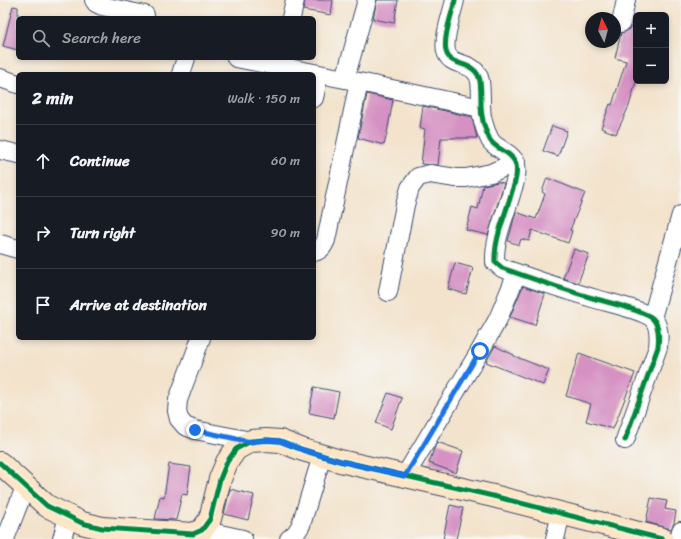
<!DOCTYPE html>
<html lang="en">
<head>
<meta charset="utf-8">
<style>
	body { margin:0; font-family:Sriracha,sans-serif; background:#20242c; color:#f1f3f6 }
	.controls { position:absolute; right:12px; top:12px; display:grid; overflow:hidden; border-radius:6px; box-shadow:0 2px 6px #0003 }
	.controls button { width:36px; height:36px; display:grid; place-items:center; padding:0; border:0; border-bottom:1px solid #363941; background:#171b24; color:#f1f3f6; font:20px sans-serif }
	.compass { position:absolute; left:585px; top:12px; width:36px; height:36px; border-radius:50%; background:#171b24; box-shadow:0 2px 6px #0003; rotate:354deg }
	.stop { position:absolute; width:12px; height:12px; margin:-9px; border:3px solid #1a73e8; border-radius:50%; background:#fff }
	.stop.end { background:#1a73e8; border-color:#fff; box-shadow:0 1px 4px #0008 }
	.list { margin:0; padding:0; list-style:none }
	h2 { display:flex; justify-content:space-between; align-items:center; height:52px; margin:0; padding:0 16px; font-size:17px }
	h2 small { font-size:13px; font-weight:400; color:#9ea1a6 }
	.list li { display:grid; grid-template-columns:26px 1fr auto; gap:12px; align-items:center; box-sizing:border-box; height:72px; padding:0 16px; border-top:1px solid #363941 }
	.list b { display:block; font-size:15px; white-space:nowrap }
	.list em { font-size:13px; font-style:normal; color:#9ea1a6 }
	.icon { flex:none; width:22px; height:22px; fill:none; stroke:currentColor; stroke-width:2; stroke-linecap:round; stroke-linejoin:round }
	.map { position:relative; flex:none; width:681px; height:539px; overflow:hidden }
	.search { position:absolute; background:#171b24; box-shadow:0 2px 6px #0003; left:16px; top:16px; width:300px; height:44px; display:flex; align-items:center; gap:10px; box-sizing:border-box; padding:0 14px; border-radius:6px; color:#9ea1a6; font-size:15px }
	.panel { position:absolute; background:#171b24; box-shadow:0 2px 6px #0003; left:16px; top:72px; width:300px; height:268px; border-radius:6px }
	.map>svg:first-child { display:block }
	.building { fill:#d591c3 }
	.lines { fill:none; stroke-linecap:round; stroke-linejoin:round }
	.street-casing { stroke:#3b4a6e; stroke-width:20 }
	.secondary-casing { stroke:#3b4a6e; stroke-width:24 }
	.street { stroke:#fff; stroke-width:18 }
	.secondary { stroke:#fde5c5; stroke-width:22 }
	.cycleway-casing { stroke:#f6f6f2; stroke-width:8 }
	.cycleway { stroke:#00873e; stroke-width:5 }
	.route { stroke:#1a73e8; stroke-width:5 }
</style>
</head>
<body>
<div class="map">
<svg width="681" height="539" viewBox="0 0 681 539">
	<rect width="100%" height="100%" fill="#f6f6f2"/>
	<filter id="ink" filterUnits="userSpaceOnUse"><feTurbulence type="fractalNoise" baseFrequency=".025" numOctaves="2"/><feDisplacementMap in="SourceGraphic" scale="8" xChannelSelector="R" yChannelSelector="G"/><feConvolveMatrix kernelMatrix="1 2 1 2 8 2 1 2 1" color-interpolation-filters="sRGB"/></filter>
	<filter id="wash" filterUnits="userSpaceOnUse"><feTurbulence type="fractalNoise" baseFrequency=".012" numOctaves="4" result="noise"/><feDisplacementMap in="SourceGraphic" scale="16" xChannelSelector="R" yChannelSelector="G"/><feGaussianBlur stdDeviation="0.9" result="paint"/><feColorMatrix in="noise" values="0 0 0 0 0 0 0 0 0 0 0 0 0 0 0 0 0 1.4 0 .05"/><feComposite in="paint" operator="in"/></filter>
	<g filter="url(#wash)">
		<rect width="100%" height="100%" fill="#f3e3cc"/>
		<g id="blocks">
			<!-- building -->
			<path class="building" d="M 305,0 L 333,0 L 331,15 L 303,10 Z
				M 377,0 L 398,0 L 394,23 L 373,19 Z
				M 13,6 L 18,7 L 18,50 L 3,46 Z
				M 630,27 L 636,29 L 636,82 L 629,106 L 616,134 L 601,128 L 610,104 L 612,105 L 626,61 L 615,58 L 621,33 L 628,30 Z
				M 367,94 L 393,100 L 387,133 L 384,145 L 358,138 Z
				M 423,106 L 472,117 L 477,138 L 441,138 L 438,165 L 421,164 L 425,129 L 420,128 Z
				M 552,126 L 567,131 L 558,156 L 543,151 Z
				M 547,178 L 585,193 L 570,230 L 572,231 L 568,243 L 532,230 L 529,241 L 521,239 L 519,245 L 508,241 L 516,212 L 536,219 L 545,194 L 542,192 Z
				M 498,182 L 504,183 L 488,235 L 466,230 L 472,207 L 478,209 L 483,185 Z
				M 574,249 L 589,254 L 578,283 L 563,278 Z
				M 455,263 L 473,268 L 466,294 L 448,289 Z
				M 523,286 L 545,294 L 535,325 L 510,317 Z
				M 495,346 L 514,355 L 514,356 L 549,370 L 543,385 L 486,362 Z
				M 579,353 L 635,373 L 613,429 L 586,421 L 591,404 L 566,396 Z
				M 314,387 L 339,392 L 334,418 L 309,413 Z
				M 388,393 L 402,398 L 391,429 L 376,423 Z
				M 437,442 L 463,451 L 456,473 L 429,463 L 434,449 Z
				M 169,464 L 191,467 L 187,495 L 182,494 L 176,520 L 155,519 L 160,496 L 164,497 Z
				M 230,489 L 254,495 L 248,520 L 224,514 Z
				M 651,498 L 667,501 L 665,509 L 676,511 L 674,523 L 671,529 L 646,522 Z
				M 450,505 L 463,508 L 456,539 L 443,539 Z"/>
		</g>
	</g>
	<g filter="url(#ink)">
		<use href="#blocks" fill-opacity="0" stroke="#3b4a6e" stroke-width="1"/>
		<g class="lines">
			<!-- street casing -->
			<g class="street-casing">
				<path id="street" d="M 94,0 L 96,3 L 102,6 L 145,15
					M 455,0 C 452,14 443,37 446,51 C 450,69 476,59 480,81 C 481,88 481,97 481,105 C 481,116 485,130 490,140 C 496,150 513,152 516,165 C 518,174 515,183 512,191 C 506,214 494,238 495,262 L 502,268 C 533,279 565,290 596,299 C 610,303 642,310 652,318 C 660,325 659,338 658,347 L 625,440
					M 291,18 L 295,0
					M 621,23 L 626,0
					M 236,58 L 345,79 L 481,108
					M 181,74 L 186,58
					M 0,78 L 18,84
					M 345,79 L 367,0
					M 314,98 L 319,74
					M 0,150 L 18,154
					M 0,244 L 18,249
					M 314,252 C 321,250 323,247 326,240 L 359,82
					M 388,292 L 405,205 L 410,188 L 418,177 L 430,174 L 456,178 L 466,178 L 491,173 L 516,162
					M 652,318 L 681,215
					M 201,338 L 178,400 L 177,411 L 179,419 L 185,426 L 195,430 L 251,441
					M 405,476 L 480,351 L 498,319 L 517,273
					M 202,530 L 243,539
					M 5,539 L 25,487
					M 62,539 L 68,517
					M 289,539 L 296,533 L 301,525 L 322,456
					M 555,539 L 561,513
					M 679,539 L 681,531"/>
			</g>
			<!-- secondary casing -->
			<g class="secondary-casing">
				<path id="secondary" d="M 0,463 L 47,506 L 82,523 L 102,528 L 193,534 L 202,530 L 210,519 L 220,479 L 227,462 L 236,449 L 251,441 L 266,440 L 280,441 L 303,450 L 340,461 L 493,496 L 662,539"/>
			</g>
			<!-- street -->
			<use href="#street" class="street"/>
			<!-- secondary -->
			<use href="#secondary" class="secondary"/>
			<!-- cycleway casing -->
			<g class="cycleway-casing">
				<path id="cycleway" d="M 455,0 C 452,14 443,37 446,51 C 450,69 476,59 480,81 C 481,88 481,97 481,105 C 481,116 485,130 490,140 C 496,150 513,152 516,165 C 518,174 515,183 512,191 C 506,214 494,238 495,262 L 502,268 C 533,279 565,290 596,299 C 610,303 642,310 652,318 C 660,325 659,338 658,347 L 625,440
					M 0,463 L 47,506 L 82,523 L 102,528 L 193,534 L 202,530 L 210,519 L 220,479 L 227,462 L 236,449 L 251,441 L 266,440 L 280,441 L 303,450 L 340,461 L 493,496 L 662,539"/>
			</g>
			<!-- cycleway -->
			<use href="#cycleway" class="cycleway"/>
		</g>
	</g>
	<g class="lines" filter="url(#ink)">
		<!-- route -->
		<path class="route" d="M 195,430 L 251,442 L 266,440 L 280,441 L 303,450 L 340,461 L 405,476 L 480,351"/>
	</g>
</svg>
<div class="controls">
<button>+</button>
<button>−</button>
</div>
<svg class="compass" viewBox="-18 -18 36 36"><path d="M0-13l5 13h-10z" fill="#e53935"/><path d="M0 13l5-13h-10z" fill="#9ea1a6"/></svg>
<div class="stop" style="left:480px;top:351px"></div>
<div class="stop end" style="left:195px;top:430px"></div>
<div class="search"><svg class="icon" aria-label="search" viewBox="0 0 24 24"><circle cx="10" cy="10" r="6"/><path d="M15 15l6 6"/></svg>Search here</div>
<section class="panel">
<h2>2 min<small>Walk · 150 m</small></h2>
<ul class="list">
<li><svg class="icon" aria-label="ahead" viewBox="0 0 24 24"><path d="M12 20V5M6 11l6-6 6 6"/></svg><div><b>Continue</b></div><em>60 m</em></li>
<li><svg class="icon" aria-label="right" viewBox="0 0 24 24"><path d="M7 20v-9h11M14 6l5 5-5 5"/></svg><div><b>Turn right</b></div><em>90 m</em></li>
<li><svg class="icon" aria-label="arrive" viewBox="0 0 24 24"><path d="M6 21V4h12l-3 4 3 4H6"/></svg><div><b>Arrive at destination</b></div></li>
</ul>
</section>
</div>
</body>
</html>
